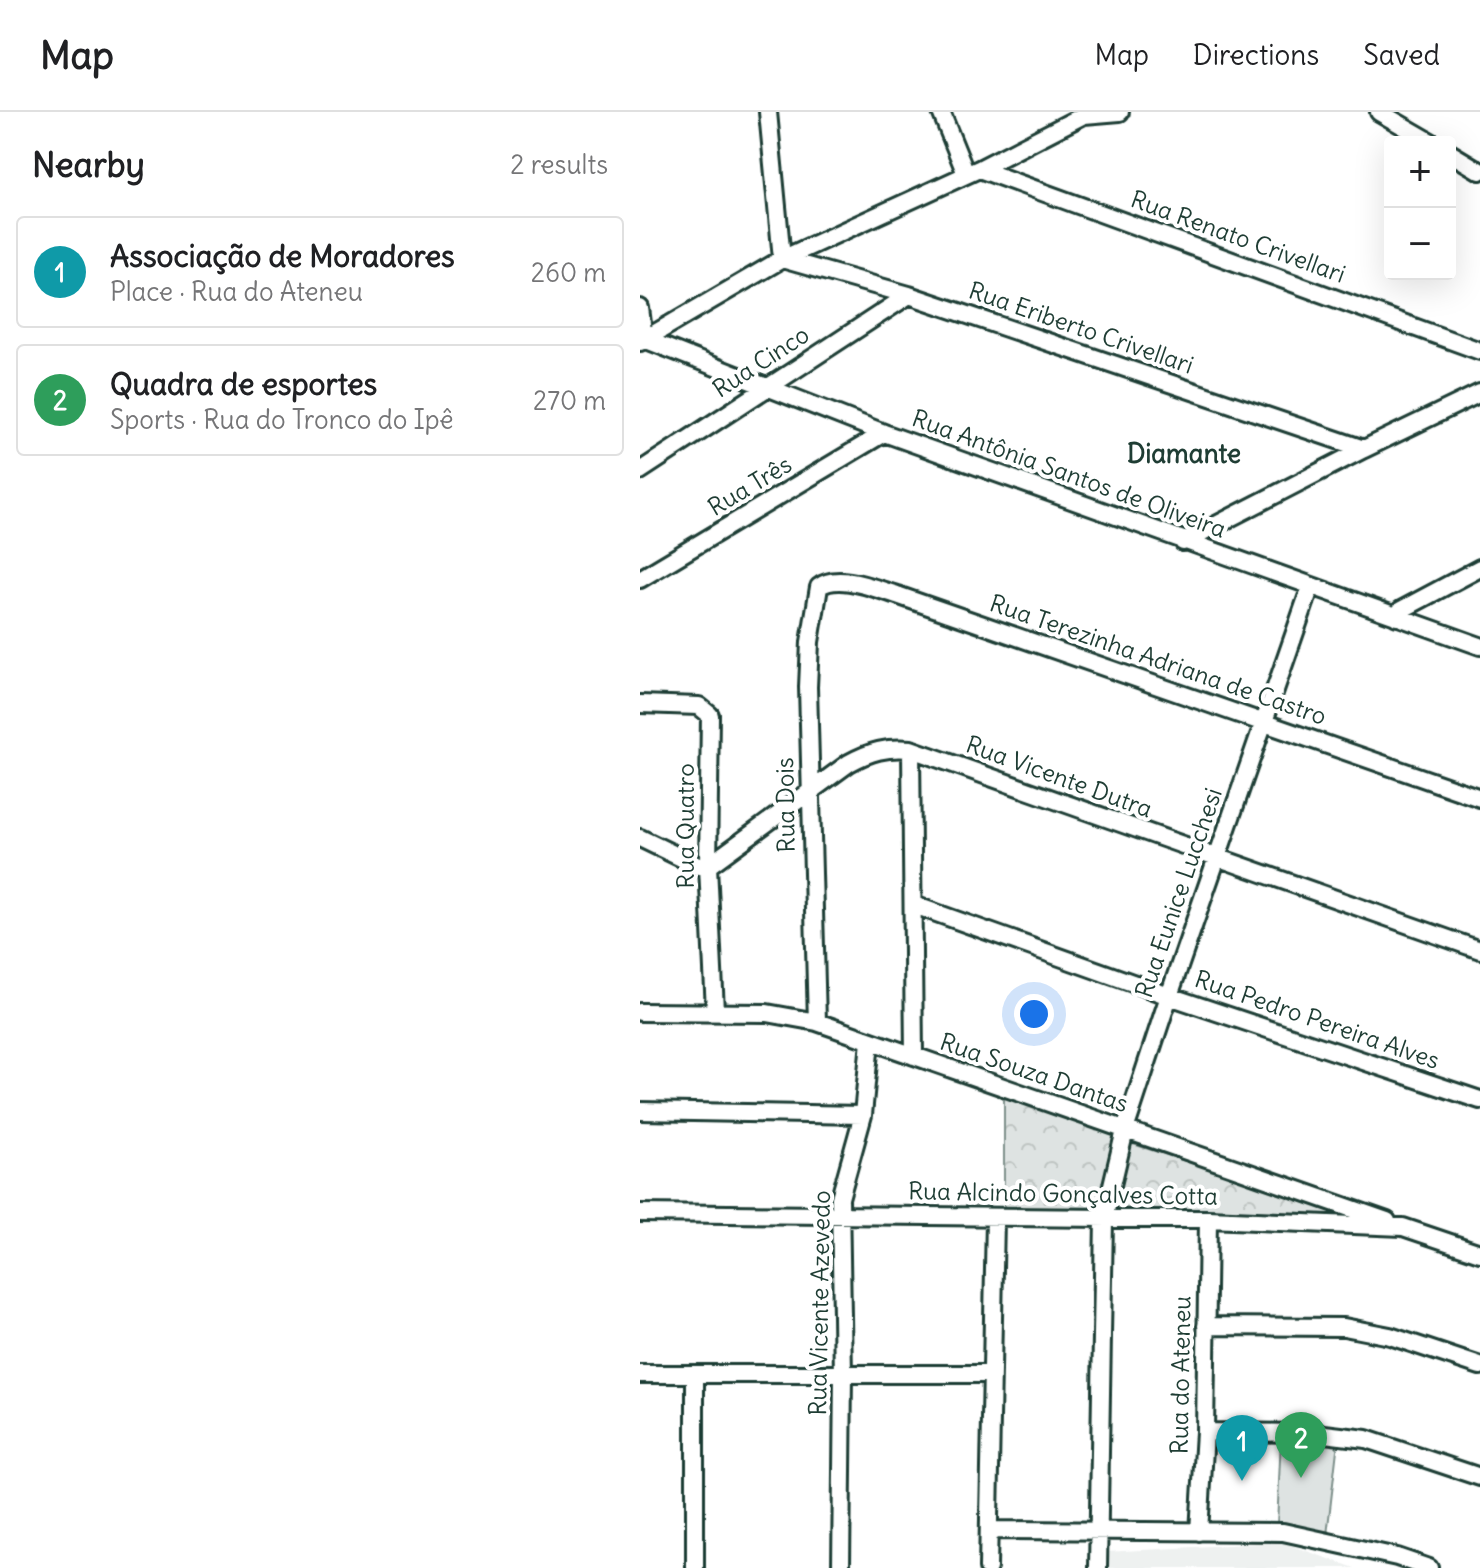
<!DOCTYPE html>
<html lang="en">
<head>
<meta charset="utf-8">
<style>
	body { margin:0; font-family:Delius,sans-serif; background:#f6f6f6; color:#202124 }
	.controls { position:absolute; right:24px; top:24px; display:grid; overflow:hidden; border-radius:8px; box-shadow:0 8px 32px #0002 }
	.controls button { width:72px; height:72px; display:grid; place-items:center; padding:0; border:0; border-bottom:2px solid #e0e0e0; background:#fff; color:#202124; font:40px sans-serif }
	.you { position:absolute; left:394px; top:902px; width:28px; height:28px; margin:-20px; border:6px solid #fff; border-radius:50%; background:#1a73e8; box-shadow:0 0 0 12px #1a73e833 }
	.badge { display:grid; place-items:center; width:52px; height:52px; border-radius:50%; background:#d93025; color:#fff; font-size:26px; font-weight:700 }
	.pin { position:absolute; translate:-50% -66px; filter:drop-shadow(0 2px 4px #0008) }
	.pin::after { content:''; position:absolute; top:42px; width:28px; height:24px; background:inherit; clip-path:polygon(0 0,100% 0,50% 100%) }
	.list { margin:0; padding:0; list-style:none }
	h2 { display:flex; justify-content:space-between; align-items:center; height:104px; margin:0; padding:0 32px; font-size:34px }
	h2 small { font-size:26px; font-weight:400; color:#757577 }
	.list li { display:grid; grid-template-columns:52px 1fr auto; gap:24px; align-items:center; box-sizing:border-box; height:112px; margin:0 16px 16px; padding:0 16px; border:2px solid #e0e0e0; border-radius:8px }
	.list b { display:block; font-size:30px; white-space:nowrap }
	.list p { margin:0; font-size:26px; white-space:nowrap; color:#757577 }
	.list em { font-size:26px; font-style:normal; color:#757577 }
	.map { position:relative; flex:none; width:840px; height:1456px; overflow:hidden }
	header { display:flex; align-items:center; gap:48px; box-sizing:border-box; height:112px; padding:0 40px; background:#fff; border-bottom:2px solid #e0e0e0 }
	header strong { font-size:38px }
	nav { display:flex; gap:44px; margin-inline-start:auto; font-size:28px }
	main { display:flex }
	aside { flex:1; background:#fff }
	.map>svg:first-child { display:block }
	.built { fill:#eef1f0 }
	.grass { fill:#dee3e2; stroke:#7e908b; stroke-width:2 }
	.forest { fill:url(#forest-crowns); stroke:#7e908b; stroke-width:2 }
	.lines { fill:none; stroke-linecap:round; stroke-linejoin:round }
	.minor-casing { stroke:#1f3d34; stroke-width:22 }
	.minor { stroke:#fff; stroke-width:16 }
	.labels { text-anchor:middle; stroke-width:8; stroke-linejoin:round; paint-order:stroke }
	.street-label { font-size:24px; fill:#1f3d34; stroke:#fff }
	.neighbourhood-label { font-size:26px; font-weight:bold; fill:#1f3d34; stroke:#fff }
</style>
</head>
<body>
<header>
<strong>Map</strong>
<nav><a>Map</a><a>Directions</a><a>Saved</a></nav>
</header>
<main>
<aside>
<h2>Nearby<small>2 results</small></h2>
<ul class="list">
<li><span class="badge" style="background:#0f9aa8">1</span><div><b>Associação de Moradores</b><p>Place · Rua do Ateneu</p></div><em>260 m</em></li>
<li><span class="badge" style="background:#2e9e5b">2</span><div><b>Quadra de esportes</b><p>Sports · Rua do Tronco do Ipê</p></div><em>270 m</em></li>
</ul>
</aside>
<div class="map">
<svg width="840" height="1456" viewBox="0 0 840 1456">
	<defs>
		<pattern id="forest-crowns" width="20" height="18" patternUnits="userSpaceOnUse" patternTransform="scale(2)"><rect width="20" height="18" fill="#dee3e2"/><path d="M2 6a3 3 0 1 1 6 0M12 15a3 3 0 1 1 6 0" fill="none" stroke="#bec4c2"/></pattern>
	</defs>
	<rect width="100%" height="100%" fill="#fff"/>
	<filter id="ink" filterUnits="userSpaceOnUse"><feTurbulence type="fractalNoise" baseFrequency=".0125" numOctaves="2"/><feDisplacementMap in="SourceGraphic" scale="16" xChannelSelector="R" yChannelSelector="G"/><feConvolveMatrix kernelMatrix="1 2 1 2 8 2 1 2 1" color-interpolation-filters="sRGB"/></filter>
	<g filter="url(#ink)">
		<!-- built -->
		<path class="built" d="M 641,1430 L 715,1456 L 465,1456 L 466,1440 Z"/>
		<!-- grass -->
		<path class="grass" d="M 641,1325 L 698,1329 L 687,1423 L 637,1414 Z"/>
		<!-- forest -->
		<path class="forest" d="M 364,981 L 478,1020 L 460,1101 L 364,1101 Z
			M 490,1031 L 718,1105 L 477,1096 Z"/>
		<g class="lines">
			<!-- minor casing -->
			<g class="minor-casing">
				<path id="minor" d="M 128,0 L 142,147 L 269,183 L 724,337
					M 301,0 L 326,62
					M 739,0 L 791,30
					M 810,41 L 840,59
					M 339,57 L 840,239
					M 0,196 L 4,227
					M 4,227 L 244,321 L 840,534
					M 0,230 L 142,147 L 339,57 L 444,3 L 480,0
					M 0,359 L 269,183
					M 543,430 L 724,337 L 840,281
					M 0,467 L 244,321
					M 757,505 L 761,498 L 840,456
					M 0,592 L 59,594 L 70,603 L 68,754 L 75,899
					M 271,637 L 274,944
					M 0,726 L 58,754 L 68,754 L 209,651 C 231,639 246,635 271,637 L 840,838
					M 274,793 L 529,884 L 840,988
					M 0,900 L 127,901 L 177,910 L 747,1109
					M 177,910 L 168,575 L 170,530 L 179,475 C 197,460 236,477 257,483 L 840,686
					M 0,999 L 223,1003
					M 0,1101 L 568,1107 L 763,1115 L 840,1141
					M 566,1214 L 704,1215 L 750,1224 L 840,1254
					M 0,1262 L 350,1262
					M 565,1320 L 676,1321 L 726,1327 L 840,1365
					M 349,1418 L 643,1420 L 757,1445 L 789,1456
					M 559,1420 L 565,1320 L 568,1107
					M 55,1456 L 55,1262
					M 201,1456 L 203,1263 L 200,1086 L 223,1003 L 230,929
					M 348,1456 L 355,1107
					M 458,1456 L 464,1107 L 485,1018 L 529,884 L 671,474"/>
			</g>
			<!-- minor -->
			<use href="#minor" class="minor"/>
		</g>
	</g>
	<g class="labels">
		<!-- street labels -->
		<g class="street-label">
			<text transform="translate(598 125) rotate(20)" y="8">Rua Renato Crivellari</text>
			<text transform="translate(441 216) rotate(19)" y="8">Rua Eriberto Crivellari</text>
			<text transform="translate(121 250) rotate(-33)" y="8">Rua Cinco</text>
			<text transform="translate(429 362) rotate(20)" y="8">Rua Antônia Santos de Oliveira</text>
			<text transform="translate(110 374) rotate(-31)" y="8">Rua Três</text>
			<text transform="translate(518 548) rotate(19)" y="8">Rua Terezinha Adriana de Castro</text>
			<text transform="translate(419 665) rotate(20)" y="8">Rua Vicente Dutra</text>
			<text transform="translate(146 693) rotate(-91)" y="8">Rua Dois</text>
			<text transform="translate(46 714) rotate(-90)" y="8">Rua Quatro</text>
			<text transform="translate(539 781) rotate(-71)" y="8">Rua Eunice Lucchesi</text>
			<text transform="translate(677 908) rotate(19)" y="8">Rua Pedro Pereira Alves</text>
			<text transform="translate(394 961) rotate(19)" y="8">Rua Souza Dantas</text>
			<text transform="translate(423 1082) rotate(1)" y="8">Rua Alcindo Gonçalves Cotta</text>
			<text transform="translate(180 1191) rotate(-89)" y="8">Rua Vicente Azevedo</text>
			<text transform="translate(541 1263) rotate(-89)" y="8">Rua do Ateneu</text>
		</g>
		<!-- neighbourhood labels -->
		<g class="neighbourhood-label">
			<text x="544" y="351">Diamante</text>
		</g>
	</g>
</svg>
<div class="controls">
<button>+</button>
<button>−</button>
</div>
<div class="you"></div>
<div class="pin badge" style="left:602px;top:1369px;background:#0f9aa8">1</div>
<div class="pin badge" style="left:661px;top:1366px;background:#2e9e5b">2</div>
</div>
</main>
</body>
</html>
